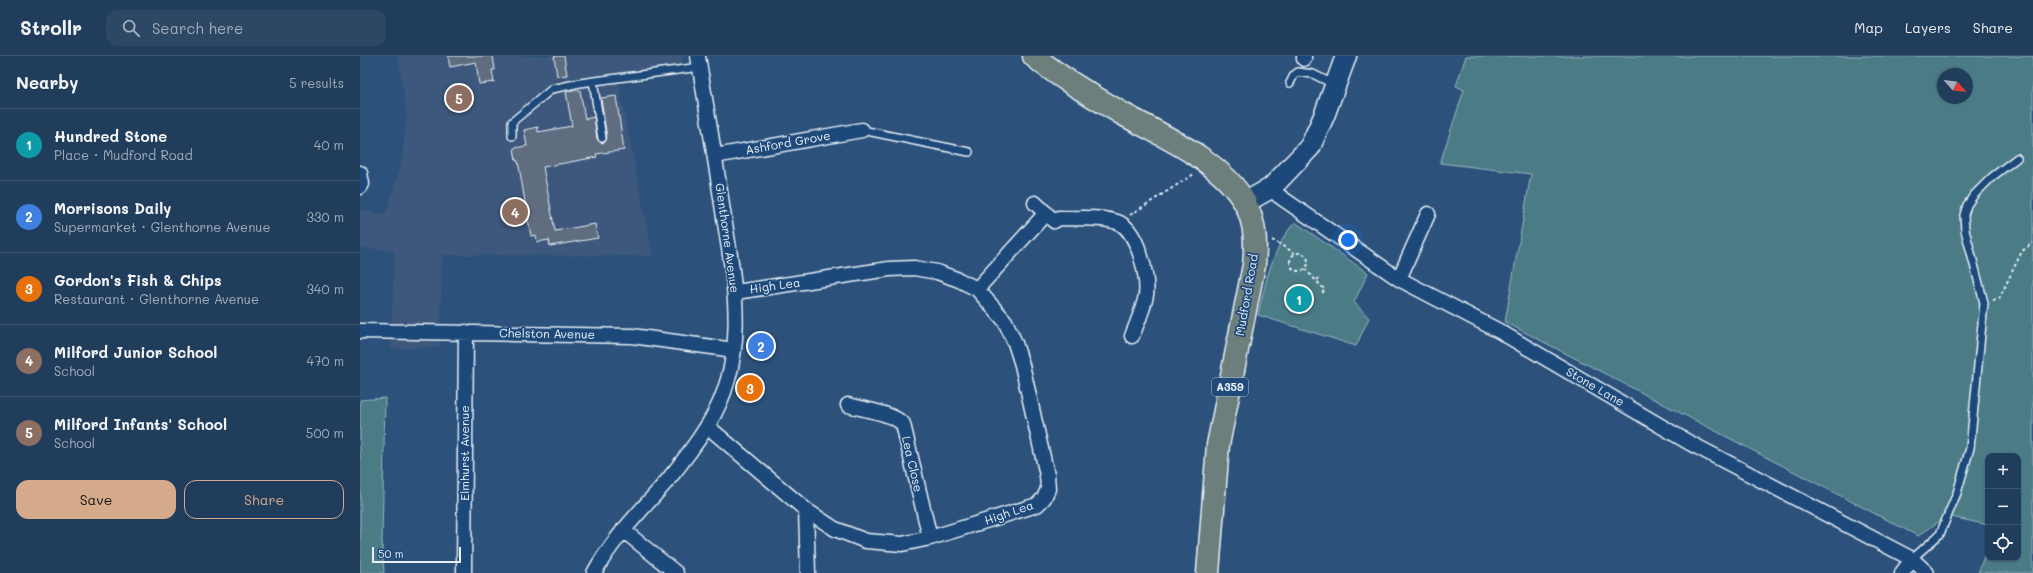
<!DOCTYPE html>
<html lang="en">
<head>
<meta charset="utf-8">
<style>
	body { margin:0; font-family:Mali,sans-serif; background:#2d4865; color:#f1f3f6 }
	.controls { position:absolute; right:12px; bottom:12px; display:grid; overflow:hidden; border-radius:8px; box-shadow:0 1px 3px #0004 }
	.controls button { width:36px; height:36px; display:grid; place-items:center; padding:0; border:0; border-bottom:1px solid #3e5672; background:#213d5c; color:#f1f3f6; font:20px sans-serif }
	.compass { position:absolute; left:1577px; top:12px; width:36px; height:36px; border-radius:50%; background:#213d5c; box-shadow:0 1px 3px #0004; rotate:117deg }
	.scale { position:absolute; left:12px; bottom:10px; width:89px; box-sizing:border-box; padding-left:4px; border:2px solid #e8f1f8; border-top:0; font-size:11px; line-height:14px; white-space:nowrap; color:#e8f1f8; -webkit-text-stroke:3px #1f4a7a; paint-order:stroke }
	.you { position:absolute; left:988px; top:184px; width:14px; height:14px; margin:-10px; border:3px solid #fff; border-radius:50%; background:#1a73e8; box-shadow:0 0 0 6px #1a73e833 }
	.badge { display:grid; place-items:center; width:26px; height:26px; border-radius:50%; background:#d6ab8b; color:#fff; font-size:13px; font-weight:700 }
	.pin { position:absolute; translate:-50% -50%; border:2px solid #fff; box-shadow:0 1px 4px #0006 }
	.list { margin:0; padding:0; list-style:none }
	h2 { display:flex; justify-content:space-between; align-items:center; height:52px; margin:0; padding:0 16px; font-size:17px }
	h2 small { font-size:13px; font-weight:400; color:#a2aebb }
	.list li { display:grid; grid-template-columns:26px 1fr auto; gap:12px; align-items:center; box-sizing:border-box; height:72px; padding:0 16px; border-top:1px solid #3e5672 }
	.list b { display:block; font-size:15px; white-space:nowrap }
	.list p { margin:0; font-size:13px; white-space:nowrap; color:#a2aebb }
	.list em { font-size:13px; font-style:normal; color:#a2aebb }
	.actions { display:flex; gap:8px; padding:12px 16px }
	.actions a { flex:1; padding:9px 0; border:1px solid #d6ab8b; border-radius:12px; text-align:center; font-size:14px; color:#d6ab8b }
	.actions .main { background:#d6ab8b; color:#111 }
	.icon { flex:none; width:22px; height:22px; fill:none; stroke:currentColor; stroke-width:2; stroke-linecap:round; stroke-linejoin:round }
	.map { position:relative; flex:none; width:1673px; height:517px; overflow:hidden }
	header { display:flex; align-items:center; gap:24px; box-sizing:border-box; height:56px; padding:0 20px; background:#213d5c; border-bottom:1px solid #3e5672 }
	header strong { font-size:19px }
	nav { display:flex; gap:22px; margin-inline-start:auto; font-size:14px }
	.search { width:280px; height:36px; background:#2d4865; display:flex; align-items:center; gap:10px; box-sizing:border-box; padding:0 14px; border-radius:12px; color:#a2aebb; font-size:15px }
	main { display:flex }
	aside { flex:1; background:#213d5c }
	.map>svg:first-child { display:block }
	.built { fill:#3c597c }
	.green { fill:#4c7c86; stroke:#9ab6bf; fill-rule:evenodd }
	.building { fill:#606d80; stroke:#e8f1f8 }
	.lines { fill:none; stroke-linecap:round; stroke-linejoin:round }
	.lane-casing { stroke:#e8f1f8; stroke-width:10 }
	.street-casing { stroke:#e8f1f8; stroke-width:17 }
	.secondary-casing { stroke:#e8f1f8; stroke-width:23 }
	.primary-casing { stroke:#e8f1f8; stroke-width:25 }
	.path { stroke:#e8f1f8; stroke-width:2; stroke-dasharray:3 3; stroke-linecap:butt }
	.lane { stroke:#1f4a7a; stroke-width:7 }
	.street { stroke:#1f4a7a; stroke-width:14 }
	.secondary { stroke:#1f4a7a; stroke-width:20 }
	.primary { stroke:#6c7f7c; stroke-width:22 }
	.labels { text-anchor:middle; stroke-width:3.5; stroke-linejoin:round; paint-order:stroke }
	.shield { fill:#1f4a7a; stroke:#acbfd2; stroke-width:1 }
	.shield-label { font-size:11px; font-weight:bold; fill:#e8f1f8 }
	.street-label { font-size:12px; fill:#e8f1f8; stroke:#1f4a7a }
</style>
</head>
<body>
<header>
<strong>Strollr</strong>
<div class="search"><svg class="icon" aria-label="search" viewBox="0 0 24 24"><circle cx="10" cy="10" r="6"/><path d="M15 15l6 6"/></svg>Search here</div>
<nav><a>Map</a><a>Layers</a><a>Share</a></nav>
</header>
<main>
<aside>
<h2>Nearby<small>5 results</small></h2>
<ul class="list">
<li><span class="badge" style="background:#0f9aa8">1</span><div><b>Hundred Stone</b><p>Place · Mudford Road</p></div><em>40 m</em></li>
<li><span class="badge" style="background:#3f7fe0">2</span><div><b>Morrisons Daily</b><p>Supermarket · Glenthorne Avenue</p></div><em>330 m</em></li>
<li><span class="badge" style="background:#e8710a">3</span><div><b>Gordon's Fish &amp; Chips</b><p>Restaurant · Glenthorne Avenue</p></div><em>340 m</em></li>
<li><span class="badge" style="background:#8d6e63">4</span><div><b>Milford Junior School</b><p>School</p></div><em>470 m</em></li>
<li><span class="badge" style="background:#8d6e63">5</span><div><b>Milford Infants' School</b><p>School</p></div><em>500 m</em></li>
</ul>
<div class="actions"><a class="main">Save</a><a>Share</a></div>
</aside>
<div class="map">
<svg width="1673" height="517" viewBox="0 0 1673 517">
	<rect width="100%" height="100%" fill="#2c517b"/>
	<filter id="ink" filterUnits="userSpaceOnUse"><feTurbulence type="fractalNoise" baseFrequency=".025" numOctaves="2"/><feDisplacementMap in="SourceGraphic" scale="8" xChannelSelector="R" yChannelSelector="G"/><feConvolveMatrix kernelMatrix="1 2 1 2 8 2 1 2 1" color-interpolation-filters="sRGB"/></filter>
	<g filter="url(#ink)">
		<!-- built -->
		<path class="built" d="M 38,0 L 323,0 L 324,16 L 258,26 L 293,200 L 82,199 L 80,291 L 31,293 L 34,195 L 0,192 L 0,153 L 25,159 L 41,110 L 47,59 Z"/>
		<!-- green -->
		<path class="green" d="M 1106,0 L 1673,0 L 1673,517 L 1618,517 L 1628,489 L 1628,502 L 1658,502 L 1658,400 L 1628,400 L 1628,469 L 1587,460 L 1558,480 L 1145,266 L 1171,118 L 1080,107 L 1104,34 L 1096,30 ZM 1583,18 L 1607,18 L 1607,42 L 1583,42 Z
			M 935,166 L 1008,217 L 994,246 L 1009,262 L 996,290 L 898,259 C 905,227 913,191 935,166 Z
			M 25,342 L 22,485 L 24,517 L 0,517 L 0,344 Z"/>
		<!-- building -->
		<path class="building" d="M 88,0 L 133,0 L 135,14 L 132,14 L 134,26 L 119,28 L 116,6 L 90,11 Z
			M 194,0 L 204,0 L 207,19 L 197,20 Z
			M 220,34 L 225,63 L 234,61 L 237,83 L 241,87 L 245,86 L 247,82 L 241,42 L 256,40 L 264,94 L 236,98 L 237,101 L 183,111 L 195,175 L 235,168 L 238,182 L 190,190 L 189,184 L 177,186 L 176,179 L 171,180 L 158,105 L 156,105 L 154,92 L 167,90 L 164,74 L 178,71 L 178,76 L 212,70 L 206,36 Z"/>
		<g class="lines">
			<!-- lane casing -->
			<g class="lane-casing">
				<path id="lane" d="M 233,25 L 242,82
					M 930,27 L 934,19 L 938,16 L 953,18 L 975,29
					M 502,74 L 609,96
					M 152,80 L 152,66 L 192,33 L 220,27 L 340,11
					M 1552,503 L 1580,478 L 1597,437 L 1610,392 L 1624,247 L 1605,174 L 1604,159 L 1607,149 L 1614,139 L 1632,121 L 1657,102"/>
			</g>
			<!-- street casing -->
			<g class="street-casing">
				<path id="street" d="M 944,3 L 944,0
					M 355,100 L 502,74
					M 0,117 L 2,128 L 0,131
					M 911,132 L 919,140 L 1039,223 L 1139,275 L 1328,386 L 1552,503 L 1567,517
					M 675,147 L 694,165 L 699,162 C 717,163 740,160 757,166 C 777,172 789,221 786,239 C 784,252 777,267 772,280
					M 1039,223 L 1068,158
					M 617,233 L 686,157
					M 0,275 L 272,280 L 374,294
					M 488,349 C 504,354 530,356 543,368 L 570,482
					M 347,370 L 446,454 L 475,473 L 506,485 L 542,488 L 570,482 L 677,449 L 684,442 L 688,433 L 687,419 L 662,309 L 655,287 L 645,265 L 617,233 L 599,224 L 577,216 L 554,212 L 529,213 L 376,236
					M 446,454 L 448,517
					M 263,474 L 316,517
					M 104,517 L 106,276
					M 234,517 C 253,482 281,455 307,425 C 321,408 336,388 348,369 C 391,300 374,224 362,149 C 355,99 346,50 338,0
					M 1542,517 L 1552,503"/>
			</g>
			<!-- secondary casing -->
			<g class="secondary-casing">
				<path id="secondary" d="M 884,147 L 911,132 L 950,91 L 964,60 L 986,0"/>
			</g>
			<!-- primary casing -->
			<g class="primary-casing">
				<path id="primary" d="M 674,0 C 700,22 731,39 761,57 C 802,80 861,104 885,147 C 896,168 896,187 894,209 L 858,389 L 848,517"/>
			</g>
			<!-- path -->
			<path class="path" d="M 770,159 L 834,118
				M 912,184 L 935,197
				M930 206a9 9 0 1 1 18 0a9 9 0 1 1-18 0Z
				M 945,213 L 965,234 L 961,238
				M 957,224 L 960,221
				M 1633,244 L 1639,243 L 1662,195 L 1673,187"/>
			<!-- lane -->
			<use href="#lane" class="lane"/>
			<!-- street -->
			<use href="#street" class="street"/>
			<!-- secondary -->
			<use href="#secondary" class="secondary"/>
			<!-- primary -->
			<use href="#primary" class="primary"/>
		</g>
	</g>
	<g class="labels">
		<!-- shield labels -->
		<rect class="shield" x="852" y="322" width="36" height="18" rx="3"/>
		<g class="shield-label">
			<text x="870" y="335">A359</text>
		</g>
		<!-- street labels -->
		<g class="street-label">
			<text transform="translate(428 87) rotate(-10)" y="4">Ashford Grove</text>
			<text transform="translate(367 182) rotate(82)" y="4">Glenthorne Avenue</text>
			<text transform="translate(415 230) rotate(-8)" y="4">High Lea</text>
			<text transform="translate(887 239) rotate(-80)" y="4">Mudford Road</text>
			<text transform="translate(187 278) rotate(1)" y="4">Chelston Avenue</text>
			<text transform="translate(1235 331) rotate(30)" y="4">Stone Lane</text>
			<text transform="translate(105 397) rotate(-90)" y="4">Elmhurst Avenue</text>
			<text transform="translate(552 408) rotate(77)" y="4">Lea Close</text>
			<text transform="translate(649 457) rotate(-19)" y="4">High Lea</text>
		</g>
	</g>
</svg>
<div class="controls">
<button>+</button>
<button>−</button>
<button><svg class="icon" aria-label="locate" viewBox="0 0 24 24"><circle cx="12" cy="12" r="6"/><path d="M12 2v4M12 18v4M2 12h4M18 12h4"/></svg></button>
</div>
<svg class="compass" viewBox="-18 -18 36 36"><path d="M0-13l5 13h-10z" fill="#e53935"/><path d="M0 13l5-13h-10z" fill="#a2aebb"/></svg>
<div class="scale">50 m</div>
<div class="you"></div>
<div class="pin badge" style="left:939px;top:243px;background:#0f9aa8">1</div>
<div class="pin badge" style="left:401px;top:290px;background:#3f7fe0">2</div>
<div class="pin badge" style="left:390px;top:332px;background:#e8710a">3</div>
<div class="pin badge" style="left:155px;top:156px;background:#8d6e63">4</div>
<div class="pin badge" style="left:99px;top:42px;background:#8d6e63">5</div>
</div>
</main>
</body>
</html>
